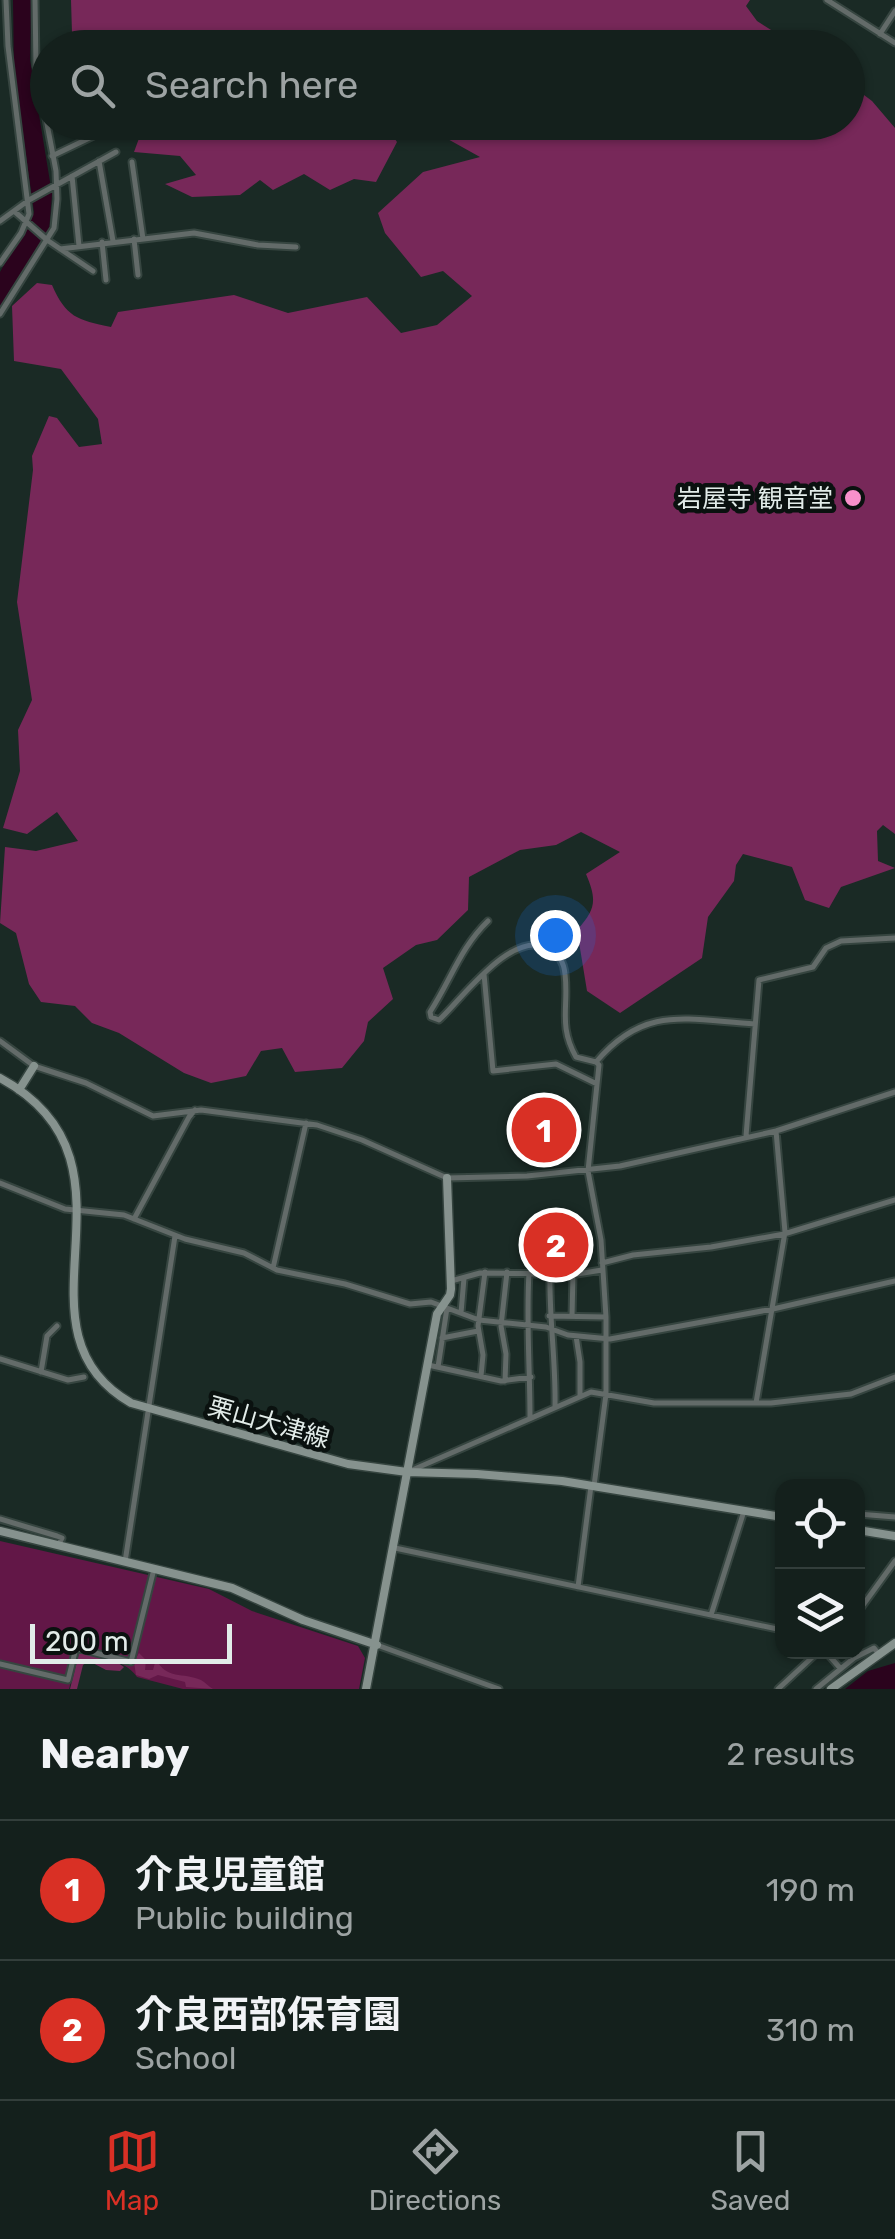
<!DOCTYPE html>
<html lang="en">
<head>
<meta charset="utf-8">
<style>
	body { margin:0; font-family:Rubik,"Noto Sans JP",sans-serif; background:#1d2825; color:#f1f3f6 }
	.controls { position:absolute; right:30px; bottom:30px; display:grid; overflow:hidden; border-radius:20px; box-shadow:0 2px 8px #0004 }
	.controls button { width:90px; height:90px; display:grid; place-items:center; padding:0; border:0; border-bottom:2px solid #333e3b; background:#14201c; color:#f1f3f6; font:50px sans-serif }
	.scale { position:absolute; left:30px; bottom:25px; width:202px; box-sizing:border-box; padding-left:10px; border:5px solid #e2ece9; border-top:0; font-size:28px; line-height:35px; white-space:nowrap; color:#e2ece9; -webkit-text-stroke:8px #0a110f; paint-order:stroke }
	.you { position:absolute; left:555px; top:935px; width:35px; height:35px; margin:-25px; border:8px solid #fff; border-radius:50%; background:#1a73e8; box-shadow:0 0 0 15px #1a73e833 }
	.badge { display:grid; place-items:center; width:65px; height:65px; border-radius:50%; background:#d93025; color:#fff; font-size:32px; font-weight:700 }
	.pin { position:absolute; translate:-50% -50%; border:5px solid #fff; box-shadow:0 2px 10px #0006 }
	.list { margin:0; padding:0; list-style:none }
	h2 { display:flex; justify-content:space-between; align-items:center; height:130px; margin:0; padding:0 40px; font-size:42px }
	h2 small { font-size:32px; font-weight:400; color:#9da3a3 }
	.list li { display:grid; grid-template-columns:65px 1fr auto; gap:30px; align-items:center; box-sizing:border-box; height:140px; padding:0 40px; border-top:2px solid #333e3b }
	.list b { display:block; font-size:38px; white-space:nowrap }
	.list p { margin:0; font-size:32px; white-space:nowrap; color:#9da3a3 }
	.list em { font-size:32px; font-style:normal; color:#9da3a3 }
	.icon { flex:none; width:55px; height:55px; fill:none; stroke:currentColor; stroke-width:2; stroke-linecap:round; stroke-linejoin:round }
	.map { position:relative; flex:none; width:895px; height:1689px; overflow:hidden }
	.search { position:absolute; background:#14201c; box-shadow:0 2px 8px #0004; left:30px; right:30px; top:30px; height:110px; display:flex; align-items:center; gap:25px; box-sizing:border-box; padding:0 35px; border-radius:55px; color:#9da3a3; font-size:38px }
	.sheet { height:410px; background:#14201c }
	nav { display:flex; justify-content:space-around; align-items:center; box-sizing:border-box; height:140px; border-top:2px solid #333e3b; background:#14201c; font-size:28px; color:#9da3a3 }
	nav a { display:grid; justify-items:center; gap:5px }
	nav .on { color:#d93025 }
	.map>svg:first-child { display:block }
	.green { fill:#621747 }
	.forest { fill:#772859 }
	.water { fill:#2b031d }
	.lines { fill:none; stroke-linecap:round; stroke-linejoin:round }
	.street-casing { stroke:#364540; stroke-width:9 }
	.secondary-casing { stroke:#364540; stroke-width:11 }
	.street { stroke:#636b69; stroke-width:5 }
	.secondary { stroke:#86928e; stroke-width:8 }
	.poi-dot { fill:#f890cb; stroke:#0a110f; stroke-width:4 }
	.labels { text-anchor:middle; stroke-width:9; stroke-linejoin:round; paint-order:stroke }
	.poi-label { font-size:25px; fill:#e2ece9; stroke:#0a110f; text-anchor:end }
	.street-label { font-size:25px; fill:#e2ece9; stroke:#0a110f }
</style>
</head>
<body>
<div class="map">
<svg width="895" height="1689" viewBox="0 0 895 1689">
	<rect width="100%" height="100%" fill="#1a2a25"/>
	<!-- green -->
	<path class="green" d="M 0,1541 L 209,1589 L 252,1611 L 358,1646 L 365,1658 L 359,1689 L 183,1689 L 137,1677 C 125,1659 99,1657 79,1652 L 69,1689 L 0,1689 Z"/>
	<!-- forest -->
	<path class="forest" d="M 71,0 L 750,0 L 746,6 L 757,21 L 798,47 L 81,47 L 72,33 Z
		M 848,83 L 872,101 L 895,128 L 895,834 L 883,825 L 877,831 L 878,861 L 895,868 L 841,887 L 829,908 L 805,900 L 792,867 L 743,854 L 736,865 L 734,881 L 708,917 L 702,958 L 620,1013 L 587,991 L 577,930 C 596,909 597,900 586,874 L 620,852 L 581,832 L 556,845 L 520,850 L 469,877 L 468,910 L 437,940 L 416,945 L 383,968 L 393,999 L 368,1022 L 364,1041 L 342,1068 L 295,1072 L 282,1048 L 261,1051 L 246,1076 L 211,1083 L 184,1073 L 119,1033 L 92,1023 L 75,1006 L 41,1002 L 29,984 L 16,933 L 0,923 L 5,847 L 36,851 L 78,841 L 57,812 L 27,834 L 3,828 L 20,771 L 18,730 L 32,700 L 17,602 L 33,470 L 32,456 L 49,416 L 57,418 L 79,447 L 102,444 L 98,419 L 61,369 L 14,361 L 12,306 L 37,283 L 52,285 C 66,317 77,320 111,327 L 118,312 L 234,295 L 288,313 L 367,297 L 401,333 L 437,325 L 472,296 L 443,271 L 421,277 L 385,233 L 378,213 L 423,172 L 480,157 L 419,123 L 848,122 Z
		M 145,122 L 384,123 L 397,142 L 376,182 L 354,179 L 330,190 L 304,174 L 273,190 L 260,180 L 240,195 L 192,197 L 165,184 L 196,175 L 180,156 L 134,152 Z
		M 79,1653 L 114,1660 L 124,1667 L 120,1671 L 106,1670 L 89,1661 L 83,1665 L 77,1689 L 70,1689 Z
		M 139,1653 L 146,1660 L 145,1670 L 153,1670 L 156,1659 C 166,1680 183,1672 201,1680 C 205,1682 209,1687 213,1689 L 186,1687 L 185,1682 L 158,1675 L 149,1679 L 136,1675 L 134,1662 Z"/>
	<!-- water -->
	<path class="water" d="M 13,0 L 31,0 L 30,60 L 52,194 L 49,231 L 0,307 L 0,272 L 34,212 L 14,70 Z
		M 895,1663 L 895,1689 L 845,1689 L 868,1671 Z"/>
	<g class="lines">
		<!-- street casing -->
		<g class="street-casing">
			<path id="street" d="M 827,0 L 895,43
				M 880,34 L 895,11
				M 52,156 L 104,131
				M 99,161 L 113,241
				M 132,162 L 143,239
				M 72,176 L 79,246
				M 14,211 L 47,240 L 93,271
				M 0,221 L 29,200 L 116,152
				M 134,239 L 138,275
				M 102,242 L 106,280
				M 60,249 L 194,233 L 258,245 L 296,247
				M 0,263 L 21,233 L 29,214 L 8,46 L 6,0
				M 0,314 L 54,228 L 57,199 L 56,171 L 36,66 L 35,0
				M 488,921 C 460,948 451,980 430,1012 L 431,1017 L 439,1020 C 461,1000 513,927 549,949 C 559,954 564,963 565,974 C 569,1006 558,1025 576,1057 L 596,1062
				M 484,974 L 493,1071 L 556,1064 L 597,1084
				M 0,1041 L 34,1066 L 86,1083 L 153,1116 L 201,1110 L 317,1125 L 362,1140 L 447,1178 L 527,1176 L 620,1166 L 776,1131 L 895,1092
				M 746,1136 L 759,980 L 813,967 L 826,948 L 841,941 L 895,938
				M 0,1183 L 65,1209 L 124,1215 L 185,1239 L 244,1253 L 277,1270 L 345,1284 L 410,1304 L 431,1302 L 479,1320 L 546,1327 L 568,1335 L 610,1339 L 773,1309 L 895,1281
				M 134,1219 L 189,1117 L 195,1110
				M 602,1263 L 633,1255 L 711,1247 L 784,1234 L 895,1200
				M 273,1268 L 306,1123
				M 529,1273 C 526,1321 530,1368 530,1417
				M 550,1274 C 549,1319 556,1361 555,1406
				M 451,1281 L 480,1273 L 577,1274 L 602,1270
				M 461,1313 L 464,1278
				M 549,1316 L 606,1317
				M 572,1316 L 573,1274
				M 576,1336 L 580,1362 L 580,1395
				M 442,1338 L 478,1331
				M 0,1359 L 68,1380 L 84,1377
				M 428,1365 L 501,1381 L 531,1377
				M 438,1367 L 447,1308
				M 41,1372 L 47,1336 L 57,1326
				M 481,1376 L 483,1355 L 478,1326 L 485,1272
				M 505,1381 L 506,1354 L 501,1326 L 507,1272
				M 756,1403 L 785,1232 L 776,1131
				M 410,1471 L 591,1392 L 654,1403 L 771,1403 L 851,1394 L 895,1377
				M 594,1486 L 606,1394 L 606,1317 L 601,1240 L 588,1171 L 599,1065 L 596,1062 C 645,1004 688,1020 755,1024
				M 858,1514 L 895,1517
				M 0,1519 L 57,1536 L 62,1538 L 59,1544
				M 395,1548 L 782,1630
				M 125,1562 L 175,1236
				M 578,1587 L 591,1486
				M 858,1612 L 895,1561
				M 711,1615 L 744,1511
				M 377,1645 L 499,1689
				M 826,1652 L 840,1668
				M 0,1664 L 68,1680 L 76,1648 L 131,1662 L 154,1569
				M 778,1689 L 818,1652
				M 816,1689 L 854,1658 L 874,1648 L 878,1653"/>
		</g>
		<!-- secondary casing -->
		<g class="secondary-casing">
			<path id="secondary" d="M 0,1078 C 158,1163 0,1328 131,1403 L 348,1464 L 407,1472 L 477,1474 L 562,1481 L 782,1517
				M 19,1090 L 34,1066
				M 858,1530 L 895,1536
				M 0,1531 L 232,1588 L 303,1620 L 377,1645
				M 366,1689 L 437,1314 L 450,1295 L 451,1289 L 447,1178
				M 831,1689 L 895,1643"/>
		</g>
		<!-- street -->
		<use href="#street" class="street"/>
		<!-- secondary -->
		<use href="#secondary" class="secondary"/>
	</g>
	<!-- markers -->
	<circle class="poi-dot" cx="853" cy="498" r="10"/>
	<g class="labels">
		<!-- poi labels -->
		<g class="poi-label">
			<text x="833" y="507">岩屋寺 観音堂</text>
		</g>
		<!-- street labels -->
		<g class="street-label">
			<text transform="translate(269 1422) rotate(16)" y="9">栗山大津線</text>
		</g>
	</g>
</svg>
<div class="controls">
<button><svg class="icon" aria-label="locate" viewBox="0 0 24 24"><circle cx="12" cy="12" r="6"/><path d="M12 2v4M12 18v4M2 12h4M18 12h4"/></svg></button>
<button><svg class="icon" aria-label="layers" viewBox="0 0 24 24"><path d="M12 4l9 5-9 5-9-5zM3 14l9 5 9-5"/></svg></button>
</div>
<div class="scale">200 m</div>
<div class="you"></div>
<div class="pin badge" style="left:544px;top:1130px">1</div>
<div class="pin badge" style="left:556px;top:1245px">2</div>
<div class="search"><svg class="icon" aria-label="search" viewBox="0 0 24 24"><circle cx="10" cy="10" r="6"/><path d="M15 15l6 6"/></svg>Search here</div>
</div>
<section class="sheet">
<h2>Nearby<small>2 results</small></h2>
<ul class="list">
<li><span class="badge">1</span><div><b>介良児童館</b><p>Public building</p></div><em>190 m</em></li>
<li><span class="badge">2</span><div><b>介良西部保育園</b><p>School</p></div><em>310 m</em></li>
</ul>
</section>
<nav>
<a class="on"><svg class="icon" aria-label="map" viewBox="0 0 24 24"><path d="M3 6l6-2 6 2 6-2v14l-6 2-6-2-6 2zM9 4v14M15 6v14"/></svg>Map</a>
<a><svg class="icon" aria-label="directions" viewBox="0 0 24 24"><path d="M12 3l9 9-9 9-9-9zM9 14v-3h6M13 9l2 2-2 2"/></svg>Directions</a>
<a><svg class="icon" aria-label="saved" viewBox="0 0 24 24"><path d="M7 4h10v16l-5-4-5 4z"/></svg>Saved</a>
</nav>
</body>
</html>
